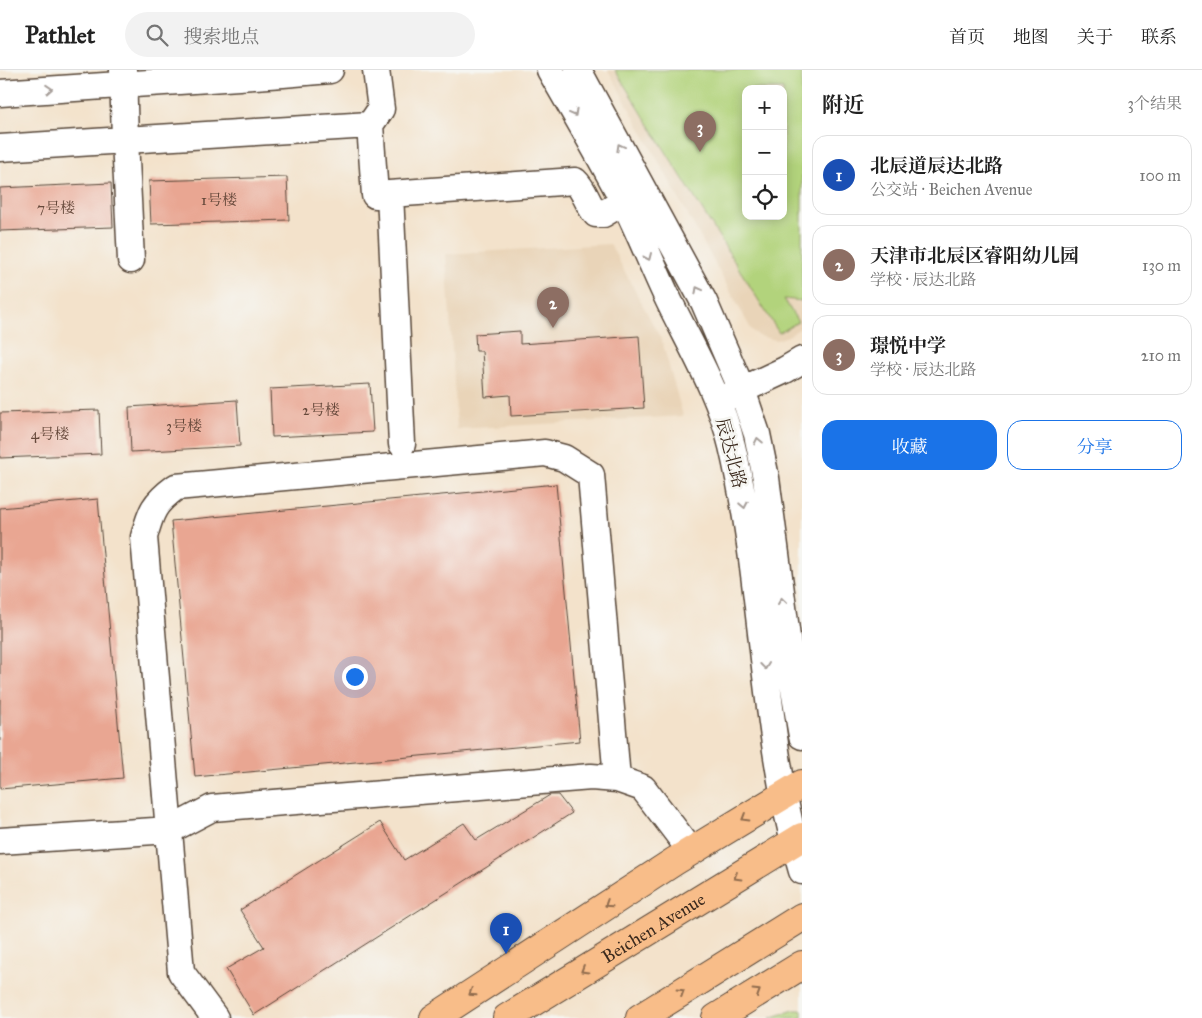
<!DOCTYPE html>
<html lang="zh">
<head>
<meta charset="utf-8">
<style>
	body { margin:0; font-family:"IM FELL Great Primer","Noto Serif SC",serif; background:#f2f2f2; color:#222 }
	.controls { position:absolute; right:15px; top:15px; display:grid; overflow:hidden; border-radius:10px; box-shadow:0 2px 12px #0003 }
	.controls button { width:45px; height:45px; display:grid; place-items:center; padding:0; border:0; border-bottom:1px solid #e0e0e0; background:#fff; color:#222; font:25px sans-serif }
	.you { position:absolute; left:354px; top:606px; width:18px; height:18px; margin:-12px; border:4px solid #fff; border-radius:50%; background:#1a73e8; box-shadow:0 0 0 8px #1a73e833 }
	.badge { display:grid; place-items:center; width:32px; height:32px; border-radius:50%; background:#1a73e8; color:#fff; font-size:16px; font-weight:700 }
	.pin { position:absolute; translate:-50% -41px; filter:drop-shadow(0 1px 2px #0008) }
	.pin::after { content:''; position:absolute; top:26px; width:18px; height:15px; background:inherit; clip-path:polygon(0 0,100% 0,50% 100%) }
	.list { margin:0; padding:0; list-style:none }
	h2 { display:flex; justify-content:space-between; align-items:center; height:65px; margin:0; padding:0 20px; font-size:21px }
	h2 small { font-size:16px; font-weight:400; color:#767676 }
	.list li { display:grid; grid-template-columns:32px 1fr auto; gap:15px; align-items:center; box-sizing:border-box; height:80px; margin:0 10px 10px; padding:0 10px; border:1px solid #e0e0e0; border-radius:15px }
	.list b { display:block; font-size:19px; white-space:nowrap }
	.list p { margin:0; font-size:16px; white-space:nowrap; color:#767676 }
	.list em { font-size:16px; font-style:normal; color:#767676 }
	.actions { display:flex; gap:10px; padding:15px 20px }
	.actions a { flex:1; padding:11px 0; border:1px solid #1a73e8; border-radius:15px; text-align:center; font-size:18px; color:#1a73e8 }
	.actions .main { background:#1a73e8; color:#fff }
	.icon { flex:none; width:28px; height:28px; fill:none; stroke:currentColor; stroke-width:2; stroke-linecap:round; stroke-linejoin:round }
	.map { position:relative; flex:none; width:802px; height:948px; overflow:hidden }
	header { display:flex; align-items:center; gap:30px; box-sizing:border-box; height:70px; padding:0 25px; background:#fff; border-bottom:1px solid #e0e0e0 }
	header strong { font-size:24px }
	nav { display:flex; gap:28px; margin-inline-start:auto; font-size:18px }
	.search { width:350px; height:45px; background:#f2f2f2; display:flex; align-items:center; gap:12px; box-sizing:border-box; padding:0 18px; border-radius:28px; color:#767676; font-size:19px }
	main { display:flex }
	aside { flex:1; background:#fff }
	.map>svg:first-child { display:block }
	.built { fill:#e9d4b8; fill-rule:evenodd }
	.green { fill:#b2d37b; stroke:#767e4c; fill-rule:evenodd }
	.building { fill:#e9a692 }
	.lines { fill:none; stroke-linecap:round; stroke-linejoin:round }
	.minor-casing { stroke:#574638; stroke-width:29 }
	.major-casing { stroke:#574638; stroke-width:30 }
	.minor { stroke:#fff; stroke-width:26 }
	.major { stroke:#f8bd89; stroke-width:28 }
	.oneway { stroke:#a79f9a }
	.oneway2 { stroke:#906c4e }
	.labels { text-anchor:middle; stroke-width:5; stroke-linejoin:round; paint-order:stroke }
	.number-label { font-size:15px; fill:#66493b }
	.street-label { font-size:18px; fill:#3b2a1e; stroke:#f6f6f2 }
</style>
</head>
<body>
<header>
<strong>Pathlet</strong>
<div class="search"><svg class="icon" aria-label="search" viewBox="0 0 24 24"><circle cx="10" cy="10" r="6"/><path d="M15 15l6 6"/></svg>搜索地点</div>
<nav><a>首页</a><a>地图</a><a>关于</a><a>联系</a></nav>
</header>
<main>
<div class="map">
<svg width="802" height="948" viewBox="0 0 802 948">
	<rect width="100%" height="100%" fill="#f6f6f2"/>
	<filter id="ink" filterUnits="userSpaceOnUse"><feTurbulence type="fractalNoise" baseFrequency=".02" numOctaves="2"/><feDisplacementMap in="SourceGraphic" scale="10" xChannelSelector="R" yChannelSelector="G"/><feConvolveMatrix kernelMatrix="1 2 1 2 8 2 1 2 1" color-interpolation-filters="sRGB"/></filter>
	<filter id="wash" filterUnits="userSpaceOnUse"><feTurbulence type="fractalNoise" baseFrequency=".0096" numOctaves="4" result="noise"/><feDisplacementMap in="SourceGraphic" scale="20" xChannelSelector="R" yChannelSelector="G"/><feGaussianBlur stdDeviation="1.12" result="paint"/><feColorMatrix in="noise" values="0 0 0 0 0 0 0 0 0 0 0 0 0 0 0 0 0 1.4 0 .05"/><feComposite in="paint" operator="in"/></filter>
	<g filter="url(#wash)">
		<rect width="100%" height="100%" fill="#f3e2cb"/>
		<!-- built -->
		<path class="built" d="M 608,0 L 802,0 L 802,257 L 788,266 L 776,270 L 759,266 L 751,259 ZM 746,19 L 783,19 L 783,146 L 746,146 Z
			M 610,174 L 662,271 L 683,346 L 457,359 L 446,184 Z"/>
		<!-- green -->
		<path class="green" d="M 615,0 L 802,0 L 802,231 L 784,229 L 798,252 L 779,263 ZM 746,19 L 783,19 L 783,146 L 746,146 Z
			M 794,940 L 802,940 L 802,948 L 770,948 Z"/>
		<g id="blocks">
			<!-- building -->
			<path class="building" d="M 287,107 L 289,150 L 151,154 L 149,111 Z
				M 111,113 L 113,157 L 0,161 L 0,118 Z
				M 520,261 L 520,274 L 639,266 L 644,338 L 511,346 L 510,325 L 485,327 L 482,281 L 476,281 L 475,264 Z
				M 370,314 L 373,362 L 272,367 L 270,319 Z
				M 237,330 L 240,376 L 131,382 L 129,337 Z
				M 99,340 L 101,384 L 0,388 L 0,343 Z
				M 556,414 L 580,671 L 195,707 L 171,451 Z
				M 98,429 L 123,708 L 0,719 L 0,438 Z
				M 550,725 L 558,725 L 572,743 L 254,945 L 226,899 L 264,877 L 240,840 L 380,752 L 404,790 L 464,753 L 476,770 Z"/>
		</g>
	</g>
	<g filter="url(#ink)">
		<use href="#blocks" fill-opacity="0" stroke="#574638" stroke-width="1"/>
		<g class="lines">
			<!-- minor casing -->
			<g class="minor-casing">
				<path id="minor" d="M 123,0 L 125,70 L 370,55 L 375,125 L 575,111 C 585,120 587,134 596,144 L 603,144 L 638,123
					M 550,0 C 575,43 600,86 623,130 C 640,163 653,198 669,231 C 692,278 720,325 732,376 C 765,516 761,662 802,801
					M 578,0 L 704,232 L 742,320 L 757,364 L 766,408 L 793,613 L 802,666
					M 0,23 L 283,4 L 330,0
					M 370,55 L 381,39 L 376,0
					M 0,78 L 125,70 L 131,190
					M 390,124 L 402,374
					M 727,327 L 785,300 L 802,290
					M 0,771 L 170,760 L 212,738 L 591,707 L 617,709 L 643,718 L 691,781
					M 215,948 L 181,902 L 144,467 C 151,441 154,433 176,417 L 545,383 L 564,388 L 591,405 L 617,709"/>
			</g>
			<!-- major casing -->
			<g class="major-casing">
				<g id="major">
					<path d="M 434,948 L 675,791 L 802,714"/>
					<path id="s1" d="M 507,948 L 802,767"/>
					<path d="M 640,948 L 802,847"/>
					<path d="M 716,948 L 802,895"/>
				</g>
			</g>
			<!-- minor -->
			<use href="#minor" class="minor"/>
			<!-- major -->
			<use href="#major" class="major"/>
		</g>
		<!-- one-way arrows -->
		<defs><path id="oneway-chevron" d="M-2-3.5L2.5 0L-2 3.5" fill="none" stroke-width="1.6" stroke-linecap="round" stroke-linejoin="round" transform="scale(1.25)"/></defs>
		<g class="oneway">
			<use href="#oneway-chevron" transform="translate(49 19) rotate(-4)"/>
			<use href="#oneway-chevron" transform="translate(574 43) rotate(61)"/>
			<use href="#oneway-chevron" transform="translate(620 77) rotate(-119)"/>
			<use href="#oneway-chevron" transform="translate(648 187) rotate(66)"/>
			<use href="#oneway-chevron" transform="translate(698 220) rotate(-118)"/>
			<use href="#oneway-chevron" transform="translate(758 371) rotate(-102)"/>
			<use href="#oneway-chevron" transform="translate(744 435) rotate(79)"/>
			<use href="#oneway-chevron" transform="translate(782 531) rotate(-98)"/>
			<use href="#oneway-chevron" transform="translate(765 596) rotate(83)"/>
		</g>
		<g class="oneway2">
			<use href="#oneway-chevron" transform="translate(745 748) rotate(149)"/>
			<use href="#oneway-chevron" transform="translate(737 807) rotate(149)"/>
			<use href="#oneway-chevron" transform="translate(608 834) rotate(147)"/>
			<use href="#oneway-chevron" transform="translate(584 900) rotate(149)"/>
			<use href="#oneway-chevron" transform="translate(681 922) rotate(-32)"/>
			<use href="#oneway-chevron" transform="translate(757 922) rotate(-32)"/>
			<use href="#oneway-chevron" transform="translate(472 923) rotate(147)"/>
		</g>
	</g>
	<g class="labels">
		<!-- number labels -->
		<g class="number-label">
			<text x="219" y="135">1号楼</text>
			<text x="56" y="143">7号楼</text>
			<text x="321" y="345">2号楼</text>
			<text x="184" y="361">3号楼</text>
			<text x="50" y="369">4号楼</text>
		</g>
		<!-- street labels -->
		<g class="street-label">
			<text transform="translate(731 383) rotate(75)" y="6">辰达北路</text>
			<text dy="6" stroke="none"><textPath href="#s1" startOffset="172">Beichen Avenue</textPath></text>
		</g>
	</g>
</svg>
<div class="controls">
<button>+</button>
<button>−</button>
<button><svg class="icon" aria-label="locate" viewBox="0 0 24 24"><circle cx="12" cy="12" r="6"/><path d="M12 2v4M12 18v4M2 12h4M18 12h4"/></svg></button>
</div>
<div class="you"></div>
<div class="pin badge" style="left:506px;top:884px;background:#1a4fb4">1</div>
<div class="pin badge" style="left:553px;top:258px;background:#8d6e63">2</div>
<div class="pin badge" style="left:700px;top:82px;background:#8d6e63">3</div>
</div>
<aside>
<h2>附近<small>3个结果</small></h2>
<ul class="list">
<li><span class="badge" style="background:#1a4fb4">1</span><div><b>北辰道辰达北路</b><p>公交站 · Beichen Avenue</p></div><em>100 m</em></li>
<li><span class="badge" style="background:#8d6e63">2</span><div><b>天津市北辰区睿阳幼儿园</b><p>学校 · 辰达北路</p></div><em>130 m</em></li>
<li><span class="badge" style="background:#8d6e63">3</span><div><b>璟悦中学</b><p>学校 · 辰达北路</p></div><em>210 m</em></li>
</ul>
<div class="actions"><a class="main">收藏</a><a>分享</a></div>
</aside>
</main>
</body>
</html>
